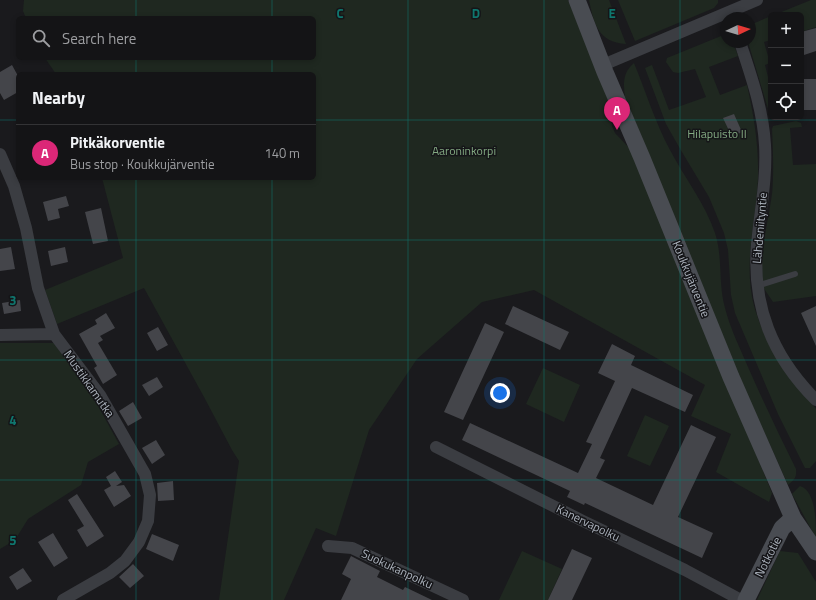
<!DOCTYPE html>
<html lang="en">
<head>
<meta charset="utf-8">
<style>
	body { margin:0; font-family:"Titillium Web",sans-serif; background:#212123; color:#f1f3f6 }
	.controls { position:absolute; right:12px; top:12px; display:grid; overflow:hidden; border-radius:6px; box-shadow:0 2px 6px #0003 }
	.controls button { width:36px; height:36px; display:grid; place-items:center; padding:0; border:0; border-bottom:1px solid #333335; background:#141416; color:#f1f3f6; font:20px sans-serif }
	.compass { position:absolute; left:720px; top:12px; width:36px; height:36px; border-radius:50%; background:#141416; box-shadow:0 2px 6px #0003; rotate:86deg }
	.you { position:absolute; left:500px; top:393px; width:14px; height:14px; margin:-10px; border:3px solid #fff; border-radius:50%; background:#1a73e8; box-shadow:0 0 0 6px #1a73e833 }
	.badge { display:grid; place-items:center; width:26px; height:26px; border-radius:50%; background:#db2777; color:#fff; font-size:13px; font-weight:700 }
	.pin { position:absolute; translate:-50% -33px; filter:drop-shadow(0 1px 2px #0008) }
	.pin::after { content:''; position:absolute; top:21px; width:14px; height:12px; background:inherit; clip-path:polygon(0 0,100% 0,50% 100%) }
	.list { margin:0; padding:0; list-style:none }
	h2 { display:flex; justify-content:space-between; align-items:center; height:52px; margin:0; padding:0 16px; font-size:17px }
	h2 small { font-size:13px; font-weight:400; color:#9d9ea1 }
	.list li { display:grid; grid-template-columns:26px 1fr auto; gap:12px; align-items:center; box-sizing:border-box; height:56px; padding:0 16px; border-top:1px solid #333335 }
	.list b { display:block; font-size:15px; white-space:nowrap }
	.list p { margin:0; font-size:13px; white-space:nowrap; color:#9d9ea1 }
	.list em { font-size:13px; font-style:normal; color:#9d9ea1 }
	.icon { flex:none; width:22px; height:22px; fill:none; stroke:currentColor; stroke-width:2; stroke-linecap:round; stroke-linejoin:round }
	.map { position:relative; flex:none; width:816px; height:600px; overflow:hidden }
	.search { position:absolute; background:#141416; box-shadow:0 2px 6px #0003; left:16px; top:16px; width:300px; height:44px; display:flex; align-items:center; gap:10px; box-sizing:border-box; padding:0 14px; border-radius:6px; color:#9d9ea1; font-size:15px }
	.panel { position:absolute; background:#141416; box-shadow:0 2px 6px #0003; left:16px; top:72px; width:300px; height:108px; border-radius:6px }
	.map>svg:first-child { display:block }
	.green { fill:#1f2820 }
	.building { fill:#44454a }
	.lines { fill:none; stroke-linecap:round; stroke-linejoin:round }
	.lane { stroke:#3b3d42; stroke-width:6 }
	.street { stroke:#3b3d42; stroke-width:12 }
	.secondary { stroke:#494c52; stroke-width:17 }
	.grid { fill:none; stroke:#0f766e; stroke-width:1; stroke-opacity:0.55 }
	.labels { text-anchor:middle; stroke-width:3; stroke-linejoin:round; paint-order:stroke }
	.park-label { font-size:12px; fill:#83a982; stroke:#151518 }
	.street-label { font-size:12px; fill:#acb3bd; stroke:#151518 }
	.grid-label { font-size:13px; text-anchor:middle; font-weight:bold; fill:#0f766e; stroke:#151518; stroke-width:3; stroke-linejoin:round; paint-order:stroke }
</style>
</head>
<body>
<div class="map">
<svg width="816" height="600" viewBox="0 0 816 600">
	<rect width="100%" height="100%" fill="#1a1a1d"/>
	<!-- green -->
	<path class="green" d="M 24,0 L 568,0 L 606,93 L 611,109 L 612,126 L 615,133 L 632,151 L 772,493 L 769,502 L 716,472 L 731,434 L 691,416 L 705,385 L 534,290 L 482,302 L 417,359 L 369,430 L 336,536 L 316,528 L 284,600 L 219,600 L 239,461 L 232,450 L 204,397 L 144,288 L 57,324 L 45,290 L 123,258 L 102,178 L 314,178 L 314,74 L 56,74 L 45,58 L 314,58 L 314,18 L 26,18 L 23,11 Z
		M 589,0 L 609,0 L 626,44 C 598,42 594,24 589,0 Z
		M 618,0 L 718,0 L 718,3 L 714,8 L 635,41 Z
		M 811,0 L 816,0 L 816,27 L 801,32 L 801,15 L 774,15 Z
		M 771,16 L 771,40 L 764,42 L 770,63 L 765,65 L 771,89 L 771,114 L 769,112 L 748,42 L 750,42 L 750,25 Z
		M 726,34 L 726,42 L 733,42 L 738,56 L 709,67 L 720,95 L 747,85 C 754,116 759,147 758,179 C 756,221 743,263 754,306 C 762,333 775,359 792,381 C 797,387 814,405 816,409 C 816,414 816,452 816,461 L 810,468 L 805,468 L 778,414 L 735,313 L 731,295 L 728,250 L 724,233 L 709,197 L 679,147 L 666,124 L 645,68 L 652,65 L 669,110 L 706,97 L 695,69 L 678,73 L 673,72 L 666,62 L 667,58 Z
		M 634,63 C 646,92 655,122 670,150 C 684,177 705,203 715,233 C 723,257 718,283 725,308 C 730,328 740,348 748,367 C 763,401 779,435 796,469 C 797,478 794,480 788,485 L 743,385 L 625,97 C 623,83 623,72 634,63 Z
		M 796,121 L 801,123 L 802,127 L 790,128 L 793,165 L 816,164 L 816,296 L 773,302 C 770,297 765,291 763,286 C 757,265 769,217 772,194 C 774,172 773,151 772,129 L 773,126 Z
		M 0,343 L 54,343 L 97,404 L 119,444 L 88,462 L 81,485 L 28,519 L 15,540 L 0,549 Z
		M 543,368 L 580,385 L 564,422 L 526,404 Z
		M 645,415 L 669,426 L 650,466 L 627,456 Z
		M 800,486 C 816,491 816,522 816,538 L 792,494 Z
		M 522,551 L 562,569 L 548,600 L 499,600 Z
		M 780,551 L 798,553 L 816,582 L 816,600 L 757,600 Z"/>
	<!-- building -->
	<path class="building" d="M 816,28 L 816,51 L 801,56 L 801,32 Z
		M 12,65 L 18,76 L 18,92 L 4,100 L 0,93 L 0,72 Z
		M 801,79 L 816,79 L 816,110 L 801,110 Z
		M 734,114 L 742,132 L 732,137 L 723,118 Z
		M 66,196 L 69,206 L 58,209 L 60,218 L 48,221 L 43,202 Z
		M 101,208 L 108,241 L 93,244 L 85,212 Z
		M 11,247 L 15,269 L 0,271 L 0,249 Z
		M 65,247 L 68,262 L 51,266 L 48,251 Z
		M 20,300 L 21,311 L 4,314 L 2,303 Z
		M 513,306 L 569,332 L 560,350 L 505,324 Z
		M 816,306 L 816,346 L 801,313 Z
		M 106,313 L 115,328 L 100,336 L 103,340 L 98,343 L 117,375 L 103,384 L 94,368 L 97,366 L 79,334 L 97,324 L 95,320 Z
		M 485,323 L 504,332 L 463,420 L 444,412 Z
		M 158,327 L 168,345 L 157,351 L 147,333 Z
		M 612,344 L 635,356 L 631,365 L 693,395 L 685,412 L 632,388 L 600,458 L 605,460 L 596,478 L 653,505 L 691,425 L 716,437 L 678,517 L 713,533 L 702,558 L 585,503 L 584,505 L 567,497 L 570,491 L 462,440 L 470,423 L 578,473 L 592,444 L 586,442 L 615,381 L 598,373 Z
		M 157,377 L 163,387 L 149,396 L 142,385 Z
		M 133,402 L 142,418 L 128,426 L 119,411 Z
		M 156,440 L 165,455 L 152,464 L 142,448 Z
		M 115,471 L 122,482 L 116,486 L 124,485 L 131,496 L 114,507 L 104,490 L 111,486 L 106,477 Z
		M 173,481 L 174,500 L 158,501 L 157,483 Z
		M 77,494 L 104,536 L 87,547 L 77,530 L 84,526 L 68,500 Z
		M 53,533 L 68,558 L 54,567 L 38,542 Z
		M 152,534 L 179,545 L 173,561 L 146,549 Z
		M 572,549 L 592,558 L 572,600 L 548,600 Z
		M 351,556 L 380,571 L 377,577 L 403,590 L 405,587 L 432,600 L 341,600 L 351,579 L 342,574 Z
		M 133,564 L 144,576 L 130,588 L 119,577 Z
		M 23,568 L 32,581 L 17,590 L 9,577 Z"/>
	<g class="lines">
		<!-- lane -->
		<path class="lane" d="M 757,286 L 795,274"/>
		<!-- street -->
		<path class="street" d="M 740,42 C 751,76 763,109 765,145 C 767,179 760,211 757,244 C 752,306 772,356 816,400
			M 603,65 L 757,0
			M 0,154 L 14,186 L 26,228 L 38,288 L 54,334 L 100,395 L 145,474 L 150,495 L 148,521 L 139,542 L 125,561 L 110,573 L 63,600
			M 0,335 L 54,334
			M 436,447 L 583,521 L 685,570 L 741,600
			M 328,546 L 352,548 L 463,600"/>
		<!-- secondary -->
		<path class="secondary" d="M 577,0 L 605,72 L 642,158 L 731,377 L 793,518 L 816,552
			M 746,600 L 782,528 L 793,518"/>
	</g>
	<!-- grid -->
	<path class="grid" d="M 136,0 L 136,18M 272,0 L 272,18M 408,0 L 408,600M 544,0 L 544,600M 680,0 L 680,600M 136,58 L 136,74M 272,58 L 272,74M 0,120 L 18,120M 314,120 L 816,120M 136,178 L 136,600M 272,178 L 272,600M 0,240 L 816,240M 0,360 L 816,360M 0,480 L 816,480"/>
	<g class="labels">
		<!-- park labels -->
		<g class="park-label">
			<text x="717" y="138">Hilapuisto II</text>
			<text x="464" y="155">Aaroninkorpi</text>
		</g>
		<!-- street labels -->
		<g class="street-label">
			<text transform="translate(760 228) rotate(-85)" y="4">Lähdeniityntie</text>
			<text transform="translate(691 279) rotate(68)" y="4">Koukkujärventie</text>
			<text transform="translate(89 384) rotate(55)" y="4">Mustikkamutka</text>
			<text transform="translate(588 523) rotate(26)" y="4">Kanervapolku</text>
			<text transform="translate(768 557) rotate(-63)" y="4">Notkotie</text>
			<text transform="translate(397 569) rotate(25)" y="4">Suokukanpolku</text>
		</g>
	</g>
	<g class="grid-label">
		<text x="340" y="18">C</text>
		<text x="476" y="18">D</text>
		<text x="612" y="18">E</text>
		<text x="13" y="305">3</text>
		<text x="13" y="425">4</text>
		<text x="13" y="545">5</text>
	</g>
</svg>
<div class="controls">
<button>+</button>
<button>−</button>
<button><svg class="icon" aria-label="locate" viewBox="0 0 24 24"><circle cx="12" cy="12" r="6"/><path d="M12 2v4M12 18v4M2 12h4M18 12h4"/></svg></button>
</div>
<svg class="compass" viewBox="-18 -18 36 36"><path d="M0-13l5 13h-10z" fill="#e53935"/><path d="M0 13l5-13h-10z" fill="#9d9ea1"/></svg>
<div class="you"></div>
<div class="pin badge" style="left:617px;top:130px">A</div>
<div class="search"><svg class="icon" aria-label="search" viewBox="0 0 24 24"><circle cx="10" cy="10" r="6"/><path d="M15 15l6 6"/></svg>Search here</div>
<section class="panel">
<h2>Nearby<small></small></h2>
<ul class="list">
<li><span class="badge">A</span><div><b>Pitkäkorventie</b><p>Bus stop · Koukkujärventie</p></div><em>140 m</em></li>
</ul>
</section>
</div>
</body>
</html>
